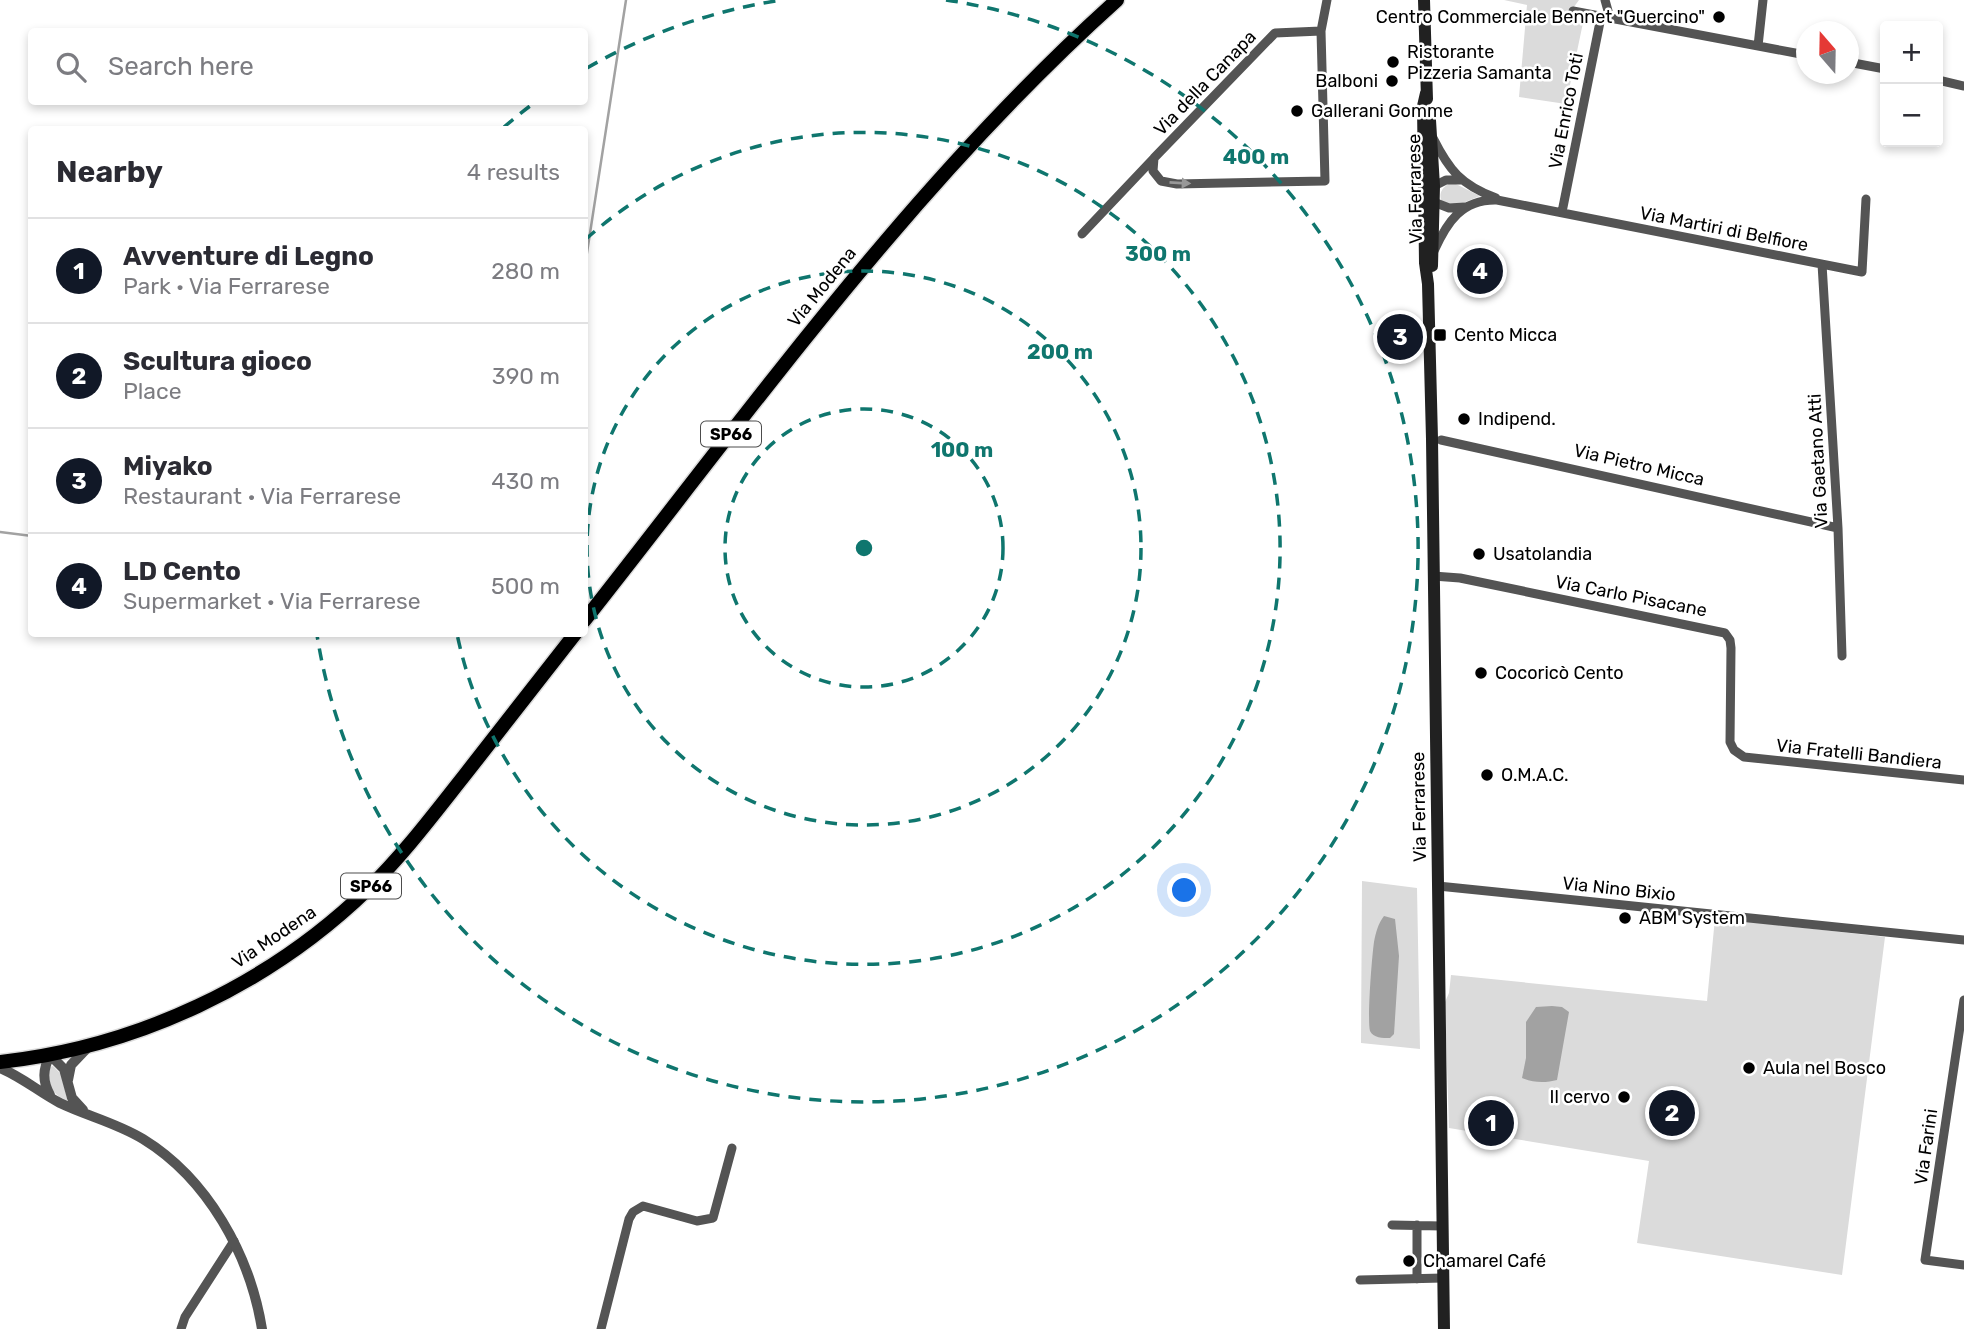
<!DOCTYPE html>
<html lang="en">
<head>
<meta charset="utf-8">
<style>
	body { margin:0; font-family:Rubik,sans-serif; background:#f7f7f7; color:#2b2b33 }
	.controls { position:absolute; right:21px; top:21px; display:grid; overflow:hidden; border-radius:7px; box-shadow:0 4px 10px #0003 }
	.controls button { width:63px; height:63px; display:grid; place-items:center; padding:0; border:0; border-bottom:2px solid #e1e1e2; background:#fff; color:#2b2b33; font:35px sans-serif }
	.compass { position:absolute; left:1796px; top:21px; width:63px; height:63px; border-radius:50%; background:#fff; box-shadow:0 4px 10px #0003; rotate:340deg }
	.you { position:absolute; left:1185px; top:891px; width:24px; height:24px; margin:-18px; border:5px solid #fff; border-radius:50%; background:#1a73e8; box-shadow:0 0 0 10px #1a73e833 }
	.badge { display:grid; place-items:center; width:46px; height:46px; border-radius:50%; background:#111827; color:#fff; font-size:23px; font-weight:700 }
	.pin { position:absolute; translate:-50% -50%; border:4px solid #fff; box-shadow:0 2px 7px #0006 }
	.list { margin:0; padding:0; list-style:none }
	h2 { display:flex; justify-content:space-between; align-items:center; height:91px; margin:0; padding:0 28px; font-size:30px }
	h2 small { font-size:23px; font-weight:400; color:#7c7c81 }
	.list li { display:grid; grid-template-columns:46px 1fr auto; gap:21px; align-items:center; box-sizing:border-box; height:105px; padding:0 28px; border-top:2px solid #e1e1e2 }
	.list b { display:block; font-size:26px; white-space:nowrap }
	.list p { margin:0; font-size:23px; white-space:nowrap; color:#7c7c81 }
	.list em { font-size:23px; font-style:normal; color:#7c7c81 }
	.icon { flex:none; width:38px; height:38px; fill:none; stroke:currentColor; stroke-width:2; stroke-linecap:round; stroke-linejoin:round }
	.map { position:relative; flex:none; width:1964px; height:1329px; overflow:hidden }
	.search { position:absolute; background:#fff; box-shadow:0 4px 10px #0003; left:28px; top:28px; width:560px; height:77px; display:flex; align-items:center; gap:18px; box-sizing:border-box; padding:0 24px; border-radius:7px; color:#7c7c81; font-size:26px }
	.panel { position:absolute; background:#fff; box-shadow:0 4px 10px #0003; left:28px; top:126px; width:560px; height:511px; border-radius:7px }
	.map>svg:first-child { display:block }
	.green { fill:#dbdbdb }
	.water { fill:#a2a2a2 }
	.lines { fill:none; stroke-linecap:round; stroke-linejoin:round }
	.stream { stroke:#a2a2a2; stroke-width:2.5 }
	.primary-casing { stroke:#dbdbdb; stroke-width:17 }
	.minor { stroke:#545454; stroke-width:9 }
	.tertiary { stroke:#545454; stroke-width:10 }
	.secondary { stroke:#212121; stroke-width:12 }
	.primary { stroke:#000; stroke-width:14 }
	.oneway { fill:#989898 }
	.ring { fill:none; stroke:#0f766e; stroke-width:3.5; stroke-dasharray:12 9 }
	.poi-dot { fill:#000; stroke:#fff; stroke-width:2.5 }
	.labels { text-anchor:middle; stroke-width:5; stroke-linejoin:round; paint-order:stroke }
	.shield { fill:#fff; stroke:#4c4c4c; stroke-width:2 }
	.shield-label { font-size:16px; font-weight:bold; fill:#000 }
	.poi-label { font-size:18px; fill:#000; stroke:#fff; text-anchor:start }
	.street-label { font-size:18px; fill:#000; stroke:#fff }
	.centre { fill:#0f766e; stroke:#fff; stroke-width:3.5 }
	.ring-label { font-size:21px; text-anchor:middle; font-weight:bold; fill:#0f766e; stroke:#fff; stroke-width:5; stroke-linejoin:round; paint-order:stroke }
</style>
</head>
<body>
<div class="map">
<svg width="1964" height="1329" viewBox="0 0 1964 1329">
	<rect width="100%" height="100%" fill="#fff"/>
	<!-- green -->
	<path class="green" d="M 1504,0 L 1579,0 L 1571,11 L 1584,18 L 1566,104 L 1519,97 L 1527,5 Z
		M 1448,184 L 1456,184 L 1480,196 L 1453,207 L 1442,203 C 1439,195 1440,190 1448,184 Z
		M 1362,881 L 1417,888 L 1420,1049 L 1361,1043 Z
		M 1715,918 L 1885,937 L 1842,1275 L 1637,1243 L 1649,1161 L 1449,1128 L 1445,1002 L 1449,993 L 1451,975 L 1707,1001 Z
		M 53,1066 L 61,1074 L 68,1102 C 52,1094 47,1085 50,1067 Z"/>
	<!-- water -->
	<path class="water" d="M 1384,916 L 1395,919 L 1399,956 L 1394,1034 L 1390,1038 C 1383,1038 1373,1038 1370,1031 C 1367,1020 1372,955 1374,942 C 1376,932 1378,924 1384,916 Z
		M 1552,1006 L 1562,1007 L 1569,1012 L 1557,1080 C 1546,1083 1533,1083 1522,1078 L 1526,1058 L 1526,1022 L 1536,1007 Z"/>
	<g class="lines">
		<!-- stream -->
		<path class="stream" d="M 584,272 L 626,0
			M 0,532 L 32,536"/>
		<!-- primary casing -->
		<g class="primary-casing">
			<path id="primary" d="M 584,621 C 753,407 913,183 1117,0
				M 0,1062 C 137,1047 269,985 368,889 C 403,855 433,815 464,776 C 501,728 538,681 575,634"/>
		</g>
		<!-- minor -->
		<path class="minor" d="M 1605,0 L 1610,18
			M 1573,11 L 1806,55
			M 1321,31 L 1275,33 L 1154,158 L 1153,171 L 1161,181 L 1177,184 L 1325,181 L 1321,31 L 1327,0
			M 1758,46 L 1763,0
			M 1848,62 L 1885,69
			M 1938,80 L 1964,86
			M 1433,138 C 1449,170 1461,185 1496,198
			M 1430,188 L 1446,180 L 1461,180
			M 1431,201 L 1449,208 L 1465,207
			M 1562,212 L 1601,17
			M 1082,234 L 1154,158
			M 1434,251 C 1447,222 1462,199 1497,200 L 1862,272 L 1866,199
			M 1822,264 L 1838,528 L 1842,656
			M 1441,440 L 1838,528
			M 1433,576 L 1460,578 L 1725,633 L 1730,640 L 1731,648 L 1730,742 L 1734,750 L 1744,757 L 1964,780
			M 1438,886 L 1964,940
			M 1964,1000 L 1925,1260 L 1964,1265
			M 1392,1225 L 1442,1226
			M 1417,1225 L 1417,1279
			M 1360,1280 L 1443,1278
			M 181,1329 L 185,1317 L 234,1241
			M 601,1329 L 629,1219 L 633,1212 L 643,1206 L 697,1221 L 713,1218 L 732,1148"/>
		<!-- tertiary -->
		<path class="tertiary" d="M 0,1068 C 22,1077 39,1092 60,1103 C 87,1116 117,1123 143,1139 C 208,1179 250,1255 262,1329
			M 68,1080 L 71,1065 L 90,1045
			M 50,1095 C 42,1081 43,1069 50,1055 L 64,1069 L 72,1098 L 83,1110"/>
		<!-- secondary -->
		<path class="secondary" d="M 1424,0 L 1427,99
			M 1426,93 L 1423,106 L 1425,263 L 1428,284 L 1432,439 L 1444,1329
			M 1430,120 L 1434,186 L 1432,266"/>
		<!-- primary -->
		<use href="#primary" class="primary"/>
	</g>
	<!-- one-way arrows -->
	<defs><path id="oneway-solid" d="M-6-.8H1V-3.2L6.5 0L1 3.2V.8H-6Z" transform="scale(1.75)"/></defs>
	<use class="oneway" href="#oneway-solid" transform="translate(1180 183) rotate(3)"/>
	<!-- distance rings -->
	<g class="ring">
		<circle cx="864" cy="548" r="139"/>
		<circle cx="864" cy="548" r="277"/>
		<path d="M586 239A416 416 0 1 1 457 634"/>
		<path d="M504 127A554 554 0 0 1 534 103M587 68A554 554 0 0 1 782 0M946 0A554 554 0 1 1 317 635"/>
	</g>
	<!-- markers -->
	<g class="poi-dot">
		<circle cx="1719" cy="17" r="7"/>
		<circle cx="1393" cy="62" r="7"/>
		<circle cx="1392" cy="81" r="7"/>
		<circle cx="1297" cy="111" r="7"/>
		<rect x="1433" y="328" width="14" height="14" rx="3.5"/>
		<circle cx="1464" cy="419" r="7"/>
		<circle cx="1479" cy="554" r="7"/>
		<circle cx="1481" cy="673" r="7"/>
		<circle cx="1487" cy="775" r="7"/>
		<circle cx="1625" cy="918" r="7"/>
		<circle cx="1749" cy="1068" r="7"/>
		<circle cx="1624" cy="1097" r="7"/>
		<circle cx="1409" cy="1261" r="7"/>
	</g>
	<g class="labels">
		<!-- shield labels -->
		<g class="shield">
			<rect x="701" y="421.5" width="60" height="25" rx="5"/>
			<rect x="341" y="873.5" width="60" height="25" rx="5"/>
		</g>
		<g class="shield-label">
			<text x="731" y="440">SP66</text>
			<text x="371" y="892">SP66</text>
		</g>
		<!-- poi labels -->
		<g class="poi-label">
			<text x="1705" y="23" text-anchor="end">Centro Commerciale Bennet "Guercino"</text>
			<text x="1407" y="58">Ristorante<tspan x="1407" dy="21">Pizzeria Samanta</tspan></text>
			<text x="1378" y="87" text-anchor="end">Balboni</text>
			<text x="1311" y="117">Gallerani Gomme</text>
			<text x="1454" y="341">Cento Micca</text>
			<text x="1478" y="425">Indipend.</text>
			<text x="1493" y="560">Usatolandia</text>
			<text x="1495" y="679">Cocoricò Cento</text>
			<text x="1501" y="781">O.M.A.C.</text>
			<text x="1639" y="924">ABM System</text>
			<text x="1763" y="1074">Aula nel Bosco</text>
			<text x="1610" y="1103" text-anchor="end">Il cervo</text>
			<text x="1423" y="1267">Chamarel Café</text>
		</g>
		<!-- street labels -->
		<g class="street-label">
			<text transform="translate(1205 83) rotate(-46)" y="6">Via della Canapa</text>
			<text transform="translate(1566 111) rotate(-79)" y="6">Via Enrico Toti</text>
			<text transform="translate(1415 189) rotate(-91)" y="6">Via Ferrarese</text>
			<text transform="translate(1724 229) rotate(11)" y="6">Via Martiri di Belfiore</text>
			<text transform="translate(822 287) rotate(-51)" y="6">Via Modena</text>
			<text transform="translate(1818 461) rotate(-93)" y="6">Via Gaetano Atti</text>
			<text transform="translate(1639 465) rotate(13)" y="6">Via Pietro Micca</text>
			<text transform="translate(1631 596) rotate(11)" y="6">Via Carlo Pisacane</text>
			<text transform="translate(1859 754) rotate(6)" y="6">Via Fratelli Bandiera</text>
			<text transform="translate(1419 807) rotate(-91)" y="6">Via Ferrarese</text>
			<text transform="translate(1619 889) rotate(6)" y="6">Via Nino Bixio</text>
			<text transform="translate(274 937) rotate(-34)" y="6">Via Modena</text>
			<text transform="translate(1926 1147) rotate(-82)" y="6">Via Farini</text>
		</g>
	</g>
	<circle cx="864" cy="548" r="10" class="centre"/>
	<g class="ring-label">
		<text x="1256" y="164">400 m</text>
		<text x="1158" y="261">300 m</text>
		<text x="1060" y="359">200 m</text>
		<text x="962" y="457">100 m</text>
	</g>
</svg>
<div class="controls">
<button>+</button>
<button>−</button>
</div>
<svg class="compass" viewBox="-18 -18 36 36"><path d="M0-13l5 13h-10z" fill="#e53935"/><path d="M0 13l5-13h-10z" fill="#7c7c81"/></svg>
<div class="you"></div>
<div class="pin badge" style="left:1491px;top:1123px">1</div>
<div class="pin badge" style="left:1672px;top:1113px">2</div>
<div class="pin badge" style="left:1400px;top:337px">3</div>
<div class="pin badge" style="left:1480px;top:271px">4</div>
<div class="search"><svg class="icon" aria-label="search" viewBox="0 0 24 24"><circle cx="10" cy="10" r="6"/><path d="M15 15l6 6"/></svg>Search here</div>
<section class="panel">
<h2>Nearby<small>4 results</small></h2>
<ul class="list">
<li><span class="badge">1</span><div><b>Avventure di Legno</b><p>Park · Via Ferrarese</p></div><em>280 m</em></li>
<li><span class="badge">2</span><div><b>Scultura gioco</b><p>Place</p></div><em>390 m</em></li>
<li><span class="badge">3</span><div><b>Miyako</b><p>Restaurant · Via Ferrarese</p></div><em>430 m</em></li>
<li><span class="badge">4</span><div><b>LD Cento</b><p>Supermarket · Via Ferrarese</p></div><em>500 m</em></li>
</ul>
</section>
</div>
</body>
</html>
